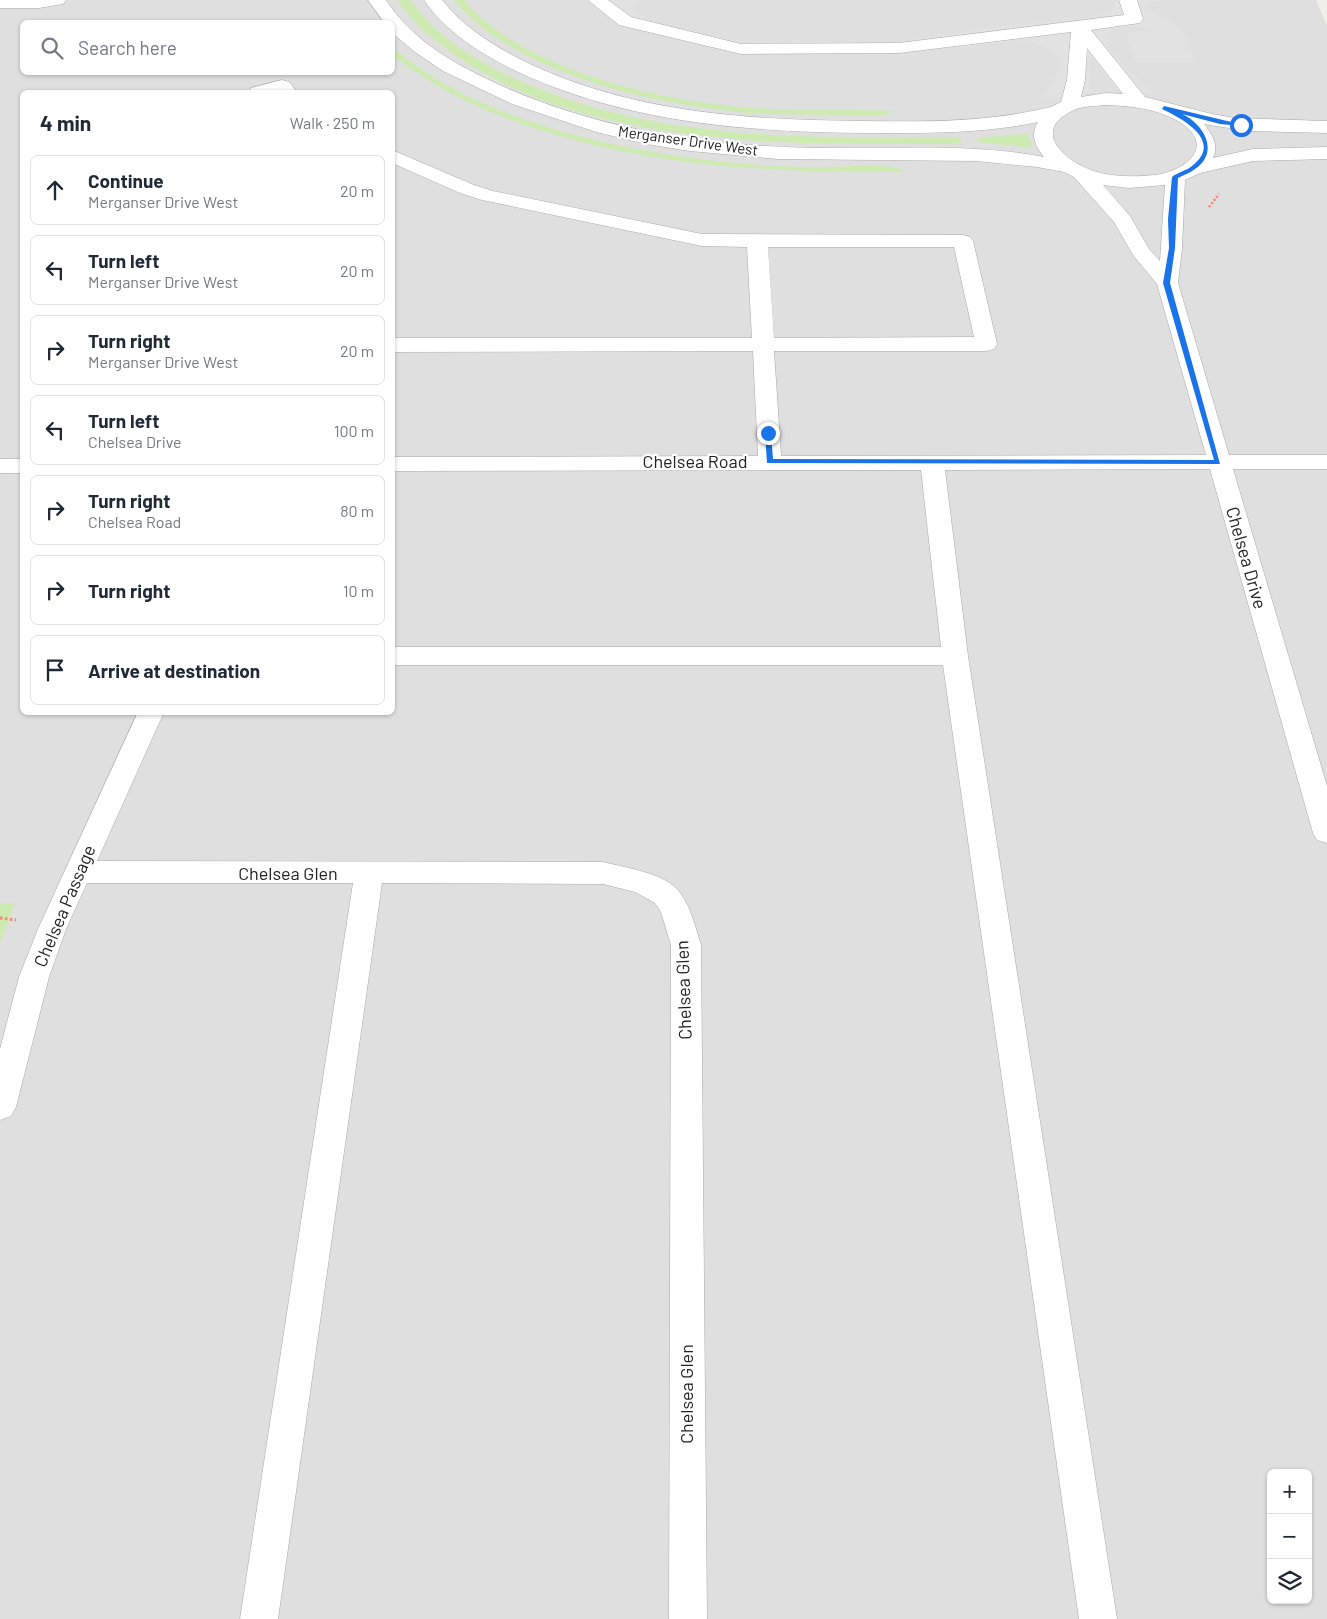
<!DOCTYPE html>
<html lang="en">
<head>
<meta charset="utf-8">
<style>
	body { margin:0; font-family:Barlow,sans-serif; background:#f6f6f7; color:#1f2937 }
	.controls { position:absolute; right:15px; bottom:15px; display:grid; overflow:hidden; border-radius:8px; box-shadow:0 1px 4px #0004 }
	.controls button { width:45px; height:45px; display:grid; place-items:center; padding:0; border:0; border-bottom:1px solid #e0e1e3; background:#fff; color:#1f2937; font:25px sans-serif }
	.stop { position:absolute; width:15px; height:15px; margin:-11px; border:4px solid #1a73e8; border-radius:50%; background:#fff }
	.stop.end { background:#1a73e8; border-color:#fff; box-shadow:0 1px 5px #0008 }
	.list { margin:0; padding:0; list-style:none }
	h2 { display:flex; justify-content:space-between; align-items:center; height:65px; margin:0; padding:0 20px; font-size:21px }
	h2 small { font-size:16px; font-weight:400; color:#747a83 }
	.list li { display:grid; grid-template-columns:32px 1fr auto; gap:15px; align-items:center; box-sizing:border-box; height:70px; margin:0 10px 10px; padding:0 10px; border:1px solid #e0e1e3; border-radius:8px }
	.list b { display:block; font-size:19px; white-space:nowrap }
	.list p { margin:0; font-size:16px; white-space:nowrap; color:#747a83 }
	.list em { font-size:16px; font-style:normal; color:#747a83 }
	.icon { flex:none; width:28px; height:28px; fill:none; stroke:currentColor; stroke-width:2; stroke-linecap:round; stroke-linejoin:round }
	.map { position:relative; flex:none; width:1327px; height:1619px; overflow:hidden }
	.search { position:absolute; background:#fff; box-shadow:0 1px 4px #0004; left:20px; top:20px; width:375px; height:55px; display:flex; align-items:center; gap:12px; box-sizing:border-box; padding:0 18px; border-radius:8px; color:#747a83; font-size:19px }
	.panel { position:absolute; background:#fff; box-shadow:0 1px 4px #0004; left:20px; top:90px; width:375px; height:625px; border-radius:8px }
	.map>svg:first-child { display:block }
	.residential { fill:#e0dfdf; fill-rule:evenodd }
	.grass { fill:#cdebb0 }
	.parking { fill:#e2e2e2 }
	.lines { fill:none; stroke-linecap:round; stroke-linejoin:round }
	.minor-casing { stroke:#a9a9a9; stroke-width:1 }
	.path-far1 { stroke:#fa8072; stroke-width:2.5; stroke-dasharray:2 2; stroke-linecap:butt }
	.path { stroke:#fa8072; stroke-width:3; stroke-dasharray:2.5 2.5; stroke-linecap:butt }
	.minor { fill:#fff; fill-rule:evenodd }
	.route { fill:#1a73e8 }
	.labels { text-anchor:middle; stroke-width:4.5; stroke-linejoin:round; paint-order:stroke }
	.far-street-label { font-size:15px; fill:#222; stroke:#fff }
	.street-label { font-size:18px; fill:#222; stroke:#fff }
</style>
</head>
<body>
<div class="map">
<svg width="1327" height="1619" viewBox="0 0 1327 1619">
	<rect width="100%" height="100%" fill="#f2efe9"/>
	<!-- residential -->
	<path class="residential" d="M 0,0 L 1316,0 L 1327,26 L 1327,1619 L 0,1619 ZM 22,22 L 392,22 L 392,72 L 22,72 ZM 22,92 L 392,92 L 392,712 L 22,712 ZM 1271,1473 L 1308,1473 L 1308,1600 L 1271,1600 Z"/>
	<!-- grass -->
	<path class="grass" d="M 398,0 L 410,0 C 438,39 481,64 525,83 C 666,143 811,137 960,137 L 961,143 C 953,145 941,144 931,144 C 911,144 891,144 871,144 C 736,144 565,134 452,53 C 432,38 411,22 398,0 Z
		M 454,0 L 464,0 C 529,76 674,104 769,109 C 812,111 855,109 898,111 L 877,116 C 834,114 791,116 748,113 C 654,104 518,76 454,0 Z
		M 392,46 C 479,128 660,160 775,166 C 795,167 816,167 836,167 C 858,166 887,162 906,172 C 779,172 663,169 540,130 C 487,113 436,90 393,55 Z
		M 1024,134 L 1028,135 L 1033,148 L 978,142 L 977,138 Z
		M 0,903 L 15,903 L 0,943 Z"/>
	<!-- parking -->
	<path class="parking" d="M 586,0 L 642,0 L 631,9 L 648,21 L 732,40 L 868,45 L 1014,25 L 1087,18 L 1113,9 L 1116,0 L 1172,0 L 1149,1 L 1146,5 L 1149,10 L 1172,21 L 1185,34 L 1195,63 L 1134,63 L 1126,33 L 1151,30 L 1142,27 L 1119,27 L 1110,31 L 1108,40 L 1110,49 L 1120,62 L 1154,94 L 1118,91 L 1091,57 L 1089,61 L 1091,92 L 1042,99 L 1057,74 L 1061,59 L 1048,48 L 1036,43 L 1019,41 L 882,55 L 728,51 L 626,28 Z"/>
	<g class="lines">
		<!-- minor casing -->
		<g class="minor-casing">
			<path id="minor" d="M 0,0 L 66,0 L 63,4 L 39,8 L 0,8 Z
				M 368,0 L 386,0 C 413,42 458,66 502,86 C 603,131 712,147 822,148 C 896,149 971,143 1044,157 C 1035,146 1030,135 1038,122 C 981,134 925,133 868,133 C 748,132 626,123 516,71 C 481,54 447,33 424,0 L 442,0 C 465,29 497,48 530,64 C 634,113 749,120 863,121 C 927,122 989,122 1051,107 L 1061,102 L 1067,80 L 1071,32 L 899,53 L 741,54 L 619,25 L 588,0 L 608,0 L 631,17 L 741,44 L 899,43 L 1124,15 L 1119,0 L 1137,0 L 1143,19 L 1140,23 L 1091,30 L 1145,97 L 1212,114 L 1235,118 L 1327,121 L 1327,133 L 1248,131 L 1204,124 C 1212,134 1219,145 1213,158 L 1253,149 L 1327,147 L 1327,159 L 1253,161 L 1200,173 L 1185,180 L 1182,248 L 1178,283 L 1229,455 L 1327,455 L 1327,469 L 1233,469 L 1327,786 L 1327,843 L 1317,840 L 1313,833 L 1210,469 L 945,470 L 968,656 L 1117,1619 L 1079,1619 L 943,665 L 392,665 L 392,647 L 941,647 L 921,470 L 392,471 L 392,457 L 758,456 L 753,351 L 392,352 L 392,338 L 752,338 L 747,247 L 702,246 L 482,200 L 460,193 L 392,163 L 392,150 L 474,185 L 493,191 L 702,234 L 963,235 L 970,237 L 973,241 L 997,344 L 994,349 L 986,351 L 774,351 L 781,456 L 1206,455 L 1157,284 L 1133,255 L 1114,222 L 1074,177 L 1064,172 L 1037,167 L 976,161 L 778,159 L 690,151 L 646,144 L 596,132 L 512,104 L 443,71 L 415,52 L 392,33 L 392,22 L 384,22 ZM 1087,48 L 1123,94 L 1106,93 L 1081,97 L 1085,80 ZM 1106,105 C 1130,106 1154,108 1176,120 C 1218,143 1189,171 1154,175 C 1136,177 1115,177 1097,172 C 1066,163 1027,130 1076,109 C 1085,106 1096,106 1106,105 ZM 1103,185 L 1129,188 L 1165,185 L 1160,261 L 1149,249 L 1130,216 ZM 768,247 L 954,247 L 974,337 L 774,338 Z
				M 282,80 L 289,82 L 297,92 L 249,92 L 251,88 Z
				M 0,459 L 22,459 L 22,473 L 0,473 Z
				M 138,712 L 164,712 L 97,861 L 603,862 C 623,867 661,873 676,888 C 690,903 695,926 701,945 L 707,1619 L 669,1619 L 671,945 L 661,912 L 655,903 L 635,892 L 603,884 L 382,883 L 278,1619 L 240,1619 L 353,883 L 87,883 L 66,929 L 49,977 L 16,1107 L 11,1116 L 0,1120 L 0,1049 L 19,977 L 38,929 Z"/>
		</g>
		<!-- path-far1 -->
		<path class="path-far1" d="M 1209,207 L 1219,194"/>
		<!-- path -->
		<path class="path" d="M 0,918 L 16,920"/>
		<!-- minor -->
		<use href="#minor" class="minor"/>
	</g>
	<!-- route -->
	<path class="route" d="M 1164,106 L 1244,125 L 1241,126 L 1220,124 L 1182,114 C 1204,124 1220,152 1195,169 C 1190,173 1183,175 1178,178 L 1175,248 L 1170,283 L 1220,464 L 767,463 L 765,433 L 768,431 L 771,433 L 773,459 L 1214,460 L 1163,283 L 1169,248 L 1168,219 L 1172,177 C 1178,172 1186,171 1192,166 C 1224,141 1183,119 1162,109 Z"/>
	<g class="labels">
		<!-- far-street labels -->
		<g class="far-street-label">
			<text transform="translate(688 141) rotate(8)" y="5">Merganser Drive West</text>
		</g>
		<!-- street labels -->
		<g class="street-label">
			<text x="695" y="468">Chelsea Road</text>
			<text transform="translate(1246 558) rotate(74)" y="6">Chelsea Drive</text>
			<text x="288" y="880">Chelsea Glen</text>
			<text transform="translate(65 906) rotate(-67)" y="6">Chelsea Passage</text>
			<text transform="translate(684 990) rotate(-92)" y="6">Chelsea Glen</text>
			<text transform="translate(687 1394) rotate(-90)" y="6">Chelsea Glen</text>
		</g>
	</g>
</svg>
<div class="controls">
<button>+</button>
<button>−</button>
<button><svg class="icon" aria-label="layers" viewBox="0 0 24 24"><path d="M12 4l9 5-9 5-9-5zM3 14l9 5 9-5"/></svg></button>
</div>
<div class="stop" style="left:1241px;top:125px"></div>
<div class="stop end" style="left:768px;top:433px"></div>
<div class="search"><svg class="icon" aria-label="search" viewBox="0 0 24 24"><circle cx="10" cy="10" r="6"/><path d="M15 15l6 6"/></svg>Search here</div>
<section class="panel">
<h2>4 min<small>Walk · 250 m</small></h2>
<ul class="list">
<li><svg class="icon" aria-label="ahead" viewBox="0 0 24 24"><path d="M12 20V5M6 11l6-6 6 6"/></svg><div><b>Continue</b><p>Merganser Drive West</p></div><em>20 m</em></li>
<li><svg class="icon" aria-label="left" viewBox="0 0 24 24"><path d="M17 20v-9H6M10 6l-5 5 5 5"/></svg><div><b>Turn left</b><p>Merganser Drive West</p></div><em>20 m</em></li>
<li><svg class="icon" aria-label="right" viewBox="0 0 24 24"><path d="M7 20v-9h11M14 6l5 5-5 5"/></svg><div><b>Turn right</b><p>Merganser Drive West</p></div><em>20 m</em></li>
<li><svg class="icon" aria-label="left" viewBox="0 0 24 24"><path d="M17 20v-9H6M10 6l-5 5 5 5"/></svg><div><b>Turn left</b><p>Chelsea Drive</p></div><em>100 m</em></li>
<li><svg class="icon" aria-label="right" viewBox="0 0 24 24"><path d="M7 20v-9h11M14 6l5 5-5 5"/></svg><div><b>Turn right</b><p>Chelsea Road</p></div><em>80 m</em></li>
<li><svg class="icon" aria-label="right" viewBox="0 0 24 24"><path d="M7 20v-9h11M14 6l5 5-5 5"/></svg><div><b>Turn right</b></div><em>10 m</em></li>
<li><svg class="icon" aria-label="arrive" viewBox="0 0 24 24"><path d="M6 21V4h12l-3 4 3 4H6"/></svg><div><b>Arrive at destination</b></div></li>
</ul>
</section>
</div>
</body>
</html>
